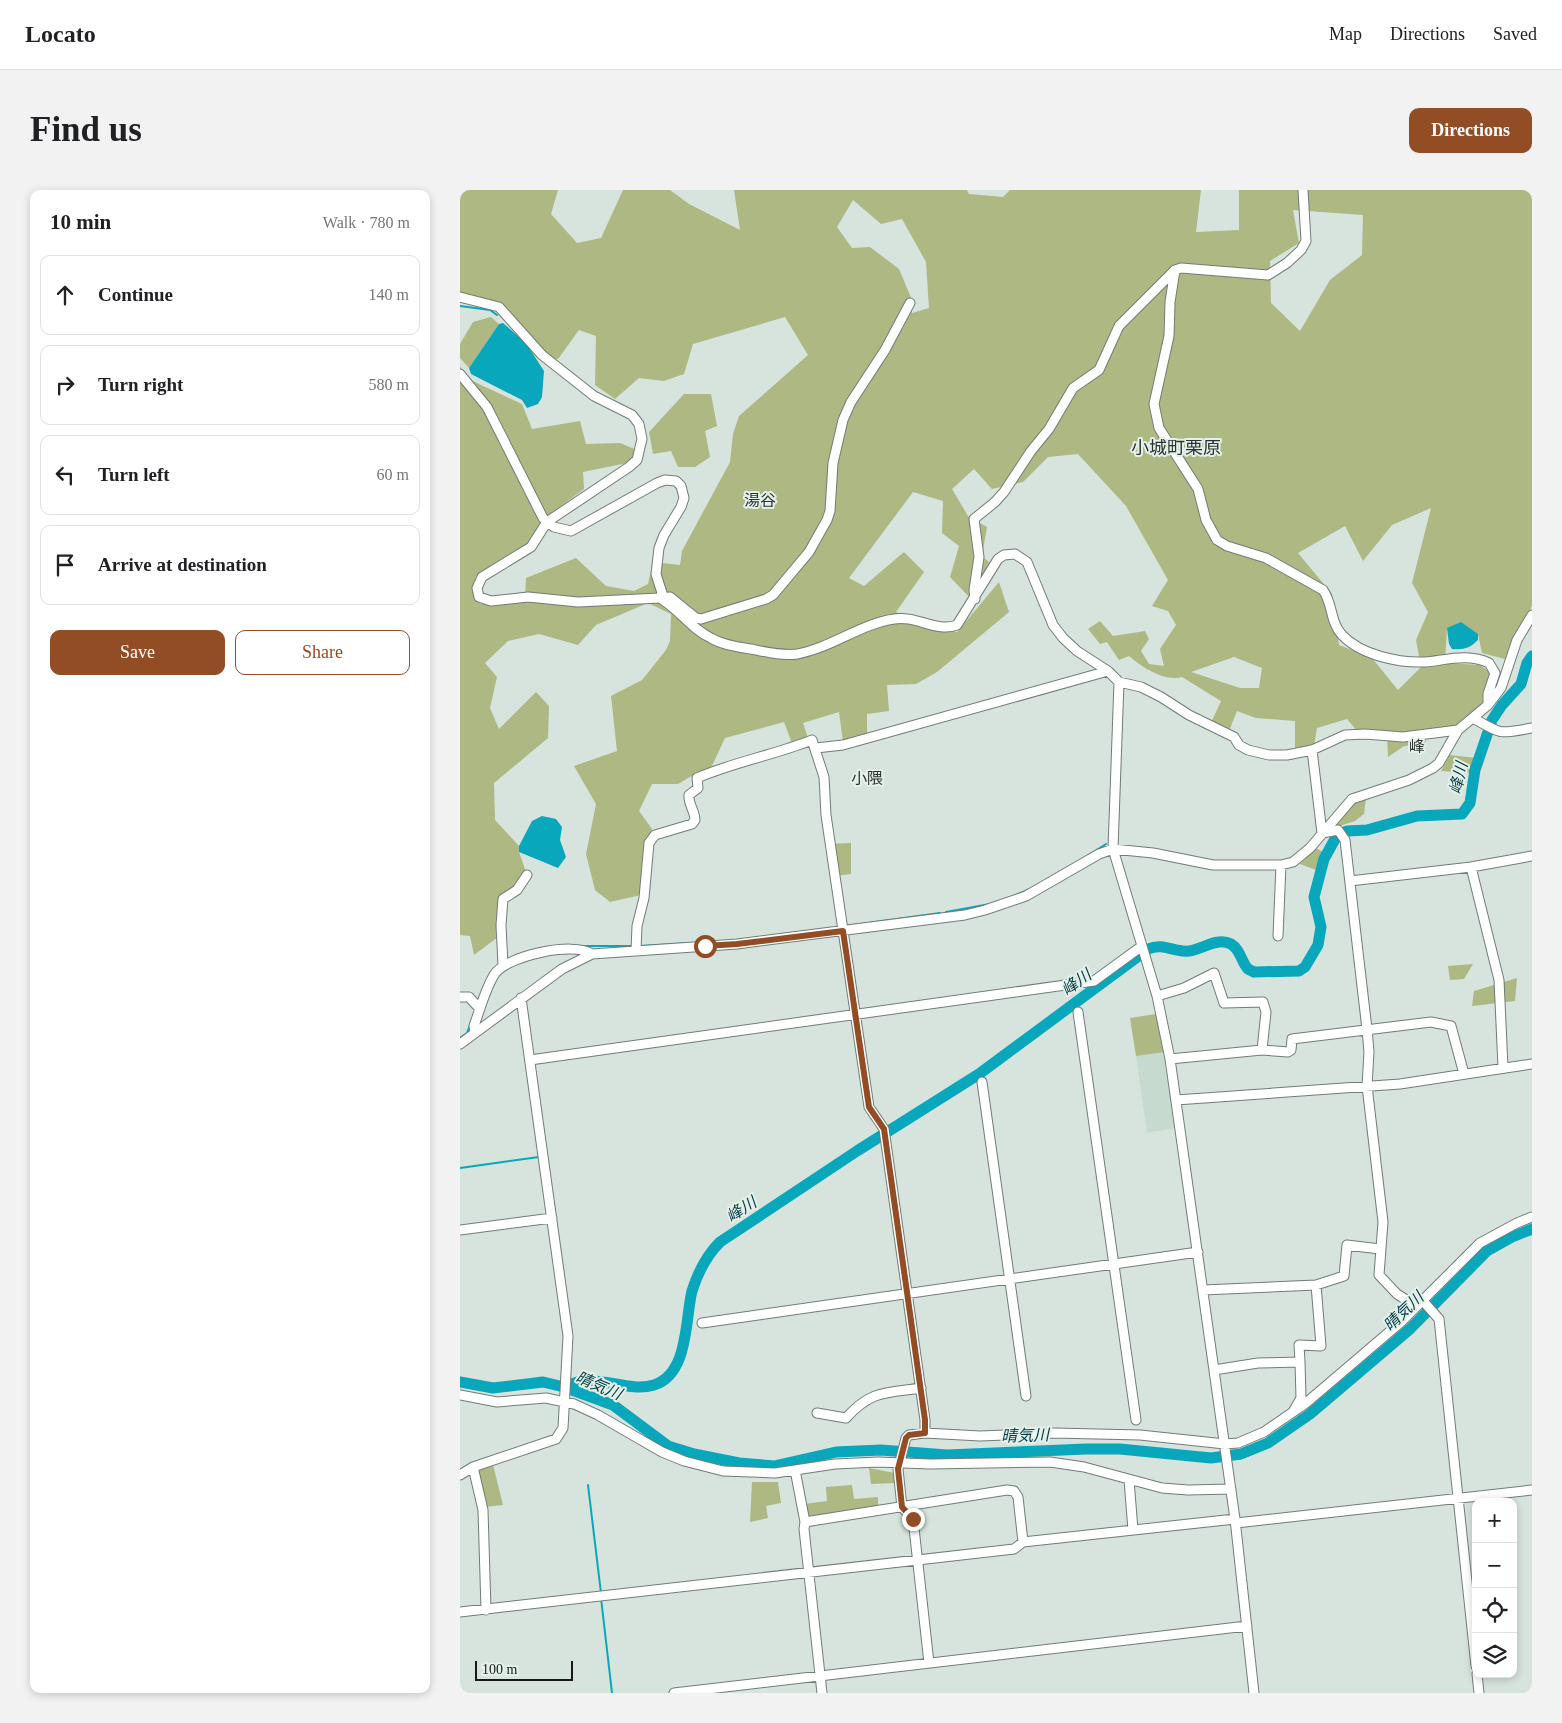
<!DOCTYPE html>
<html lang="en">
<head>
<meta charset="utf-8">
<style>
	body { margin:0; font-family:"Times New Roman","Noto Sans JP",serif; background:#f2f2f2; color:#202124 }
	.controls { position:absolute; right:15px; bottom:15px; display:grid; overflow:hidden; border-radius:10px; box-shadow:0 2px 8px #0003 }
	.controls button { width:45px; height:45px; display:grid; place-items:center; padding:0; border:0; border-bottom:1px solid #e0e0e0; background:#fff; color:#202124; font:25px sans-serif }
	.scale { position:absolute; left:15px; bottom:12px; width:98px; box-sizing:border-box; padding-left:5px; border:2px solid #161a18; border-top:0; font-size:14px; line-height:18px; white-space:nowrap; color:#161a18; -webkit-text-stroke:4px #e5f0ea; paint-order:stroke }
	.stop { position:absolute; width:15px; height:15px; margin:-11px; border:4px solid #934d25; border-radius:50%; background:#fff }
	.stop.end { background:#934d25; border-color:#fff; box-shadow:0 1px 5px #0008 }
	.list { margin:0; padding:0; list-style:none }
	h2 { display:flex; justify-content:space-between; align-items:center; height:65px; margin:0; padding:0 20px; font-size:21px }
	h2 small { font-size:16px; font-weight:400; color:#757577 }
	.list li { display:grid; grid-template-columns:32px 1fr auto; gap:15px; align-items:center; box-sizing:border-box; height:80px; margin:0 10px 10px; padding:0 10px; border:1px solid #e0e0e0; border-radius:10px }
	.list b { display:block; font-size:19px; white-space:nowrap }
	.list em { font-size:16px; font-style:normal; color:#757577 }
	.actions { display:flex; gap:10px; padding:15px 20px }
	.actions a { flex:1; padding:11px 0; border:1px solid #934d25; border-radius:10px; text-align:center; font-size:18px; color:#934d25 }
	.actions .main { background:#934d25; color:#fff }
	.icon { flex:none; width:28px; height:28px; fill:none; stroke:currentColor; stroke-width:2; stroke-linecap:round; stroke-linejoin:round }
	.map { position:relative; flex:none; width:1072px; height:1503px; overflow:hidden; border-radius:10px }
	header { display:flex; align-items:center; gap:30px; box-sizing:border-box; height:70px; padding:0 25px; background:#fff; border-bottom:1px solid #e0e0e0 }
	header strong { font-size:24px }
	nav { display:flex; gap:28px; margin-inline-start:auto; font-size:18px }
	.intro { display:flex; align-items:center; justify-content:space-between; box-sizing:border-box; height:120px; padding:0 30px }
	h1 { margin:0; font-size:35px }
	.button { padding:12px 22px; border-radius:10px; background:#934d25; color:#fff; font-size:18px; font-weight:700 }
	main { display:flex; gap:30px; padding:0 30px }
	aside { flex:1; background:#fff; border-radius:10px; box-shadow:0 2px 8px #0003 }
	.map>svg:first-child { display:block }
	.built { fill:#c6dad0 }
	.green { fill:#adb883; fill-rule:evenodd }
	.water { fill:#08a7bb }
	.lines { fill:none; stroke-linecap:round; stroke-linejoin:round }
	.stream { stroke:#08a7bb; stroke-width:2 }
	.river { stroke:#08a7bb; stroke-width:11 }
	.minor-casing { stroke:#727c77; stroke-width:11 }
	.minor { stroke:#fff; stroke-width:9 }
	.route { stroke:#934d25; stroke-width:6 }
	.labels { text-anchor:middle; stroke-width:4; stroke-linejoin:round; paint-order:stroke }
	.neighbourhood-label { font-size:16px; fill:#2b3430; stroke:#e5f0ea }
	.water-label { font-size:16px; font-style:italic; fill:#003c45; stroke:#e5f0ea }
	.quarter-label { font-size:18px; fill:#2b3430; stroke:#e5f0ea }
</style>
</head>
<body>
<header>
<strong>Locato</strong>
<nav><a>Map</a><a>Directions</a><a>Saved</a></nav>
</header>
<div class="intro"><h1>Find us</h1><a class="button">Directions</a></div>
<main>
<aside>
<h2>10 min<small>Walk · 780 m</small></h2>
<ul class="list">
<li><svg class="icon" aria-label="ahead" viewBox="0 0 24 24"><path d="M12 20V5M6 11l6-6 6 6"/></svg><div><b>Continue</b></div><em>140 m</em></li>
<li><svg class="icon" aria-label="right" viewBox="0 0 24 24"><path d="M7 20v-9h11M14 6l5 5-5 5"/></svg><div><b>Turn right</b></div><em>580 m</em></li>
<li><svg class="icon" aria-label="left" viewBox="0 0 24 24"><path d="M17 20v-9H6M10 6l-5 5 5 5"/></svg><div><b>Turn left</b></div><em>60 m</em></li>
<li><svg class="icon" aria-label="arrive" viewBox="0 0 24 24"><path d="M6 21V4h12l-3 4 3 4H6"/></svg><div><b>Arrive at destination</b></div></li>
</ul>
<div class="actions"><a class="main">Save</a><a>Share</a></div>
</aside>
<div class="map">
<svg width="1072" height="1503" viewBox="0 0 1072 1503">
	<rect width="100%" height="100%" fill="#d7e3dd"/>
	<!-- built -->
	<path class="built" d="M 705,862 L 716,938 L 687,943 L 676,866 Z"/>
	<!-- green -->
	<path class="green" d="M 0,0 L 98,0 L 91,24 L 117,53 L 141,48 L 163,0 L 210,0 L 229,14 L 280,40 L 274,0 L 507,0 L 509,4 L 543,7 L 550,0 L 741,0 L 736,42 L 779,40 L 779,0 L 1072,0 L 1072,416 L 1045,469 L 1022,463 L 1018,444 L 987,438 L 985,473 L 1020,475 L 1041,490 L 1024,516 L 996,538 L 967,542 L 965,554 L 944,556 L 928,567 L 927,545 L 898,542 L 887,529 L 857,538 L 854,555 L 835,561 L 835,531 L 796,528 L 777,521 L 769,541 L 751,533 L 761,511 L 722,487 C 704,492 682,477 669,466 L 659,470 L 647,452 L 640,454 L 628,439 L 640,431 L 653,446 L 685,441 L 689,449 L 681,461 L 689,474 L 704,476 L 700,459 L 716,435 L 708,421 L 692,416 L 708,390 L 666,316 L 618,264 L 588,267 L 563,292 L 532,299 L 514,279 L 492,299 L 508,326 L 527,337 L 522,366 L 529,372 L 511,409 L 490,387 L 499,356 L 482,343 L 483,311 L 453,302 L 389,388 L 404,396 L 444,362 L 464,382 L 436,422 L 497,442 L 539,392 L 549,422 L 477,482 L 456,494 L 427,495 L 429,521 L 407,524 L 407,546 L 383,552 L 379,522 L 343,533 L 348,548 L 333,556 L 324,532 L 265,548 L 250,580 L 235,584 L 218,594 L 192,594 L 179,621 L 192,639 L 185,667 L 181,705 L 150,712 L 135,700 L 126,664 L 136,614 L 114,576 L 157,561 L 151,506 L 182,490 L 206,460 L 210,451 L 211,424 L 188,413 L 136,435 L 118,455 L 79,444 L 48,451 L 25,473 L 37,487 L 30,518 L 39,539 L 76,502 L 89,516 L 88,548 L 34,593 L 35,630 L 59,656 L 59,662 L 68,688 L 41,711 L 38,747 L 14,765 L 10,746 L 0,745 L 0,175 L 4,187 L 62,214 L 72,239 L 120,231 L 126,254 L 160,253 L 177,260 L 172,272 L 123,282 L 124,299 L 86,327 L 70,353 L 16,386 L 13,401 L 20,414 L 65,409 L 66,388 L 116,368 L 146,396 L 174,401 L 188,394 L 193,372 L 220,375 L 222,361 L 270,272 L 273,244 L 279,226 L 348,165 L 325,127 L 233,154 L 224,184 L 204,191 L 179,188 L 155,209 L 135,195 L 136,146 L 119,140 L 98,169 L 80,167 L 43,119 L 0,110 ZM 393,10 L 421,34 L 442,29 L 466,72 L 469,118 L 452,123 L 452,110 L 439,79 L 410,57 L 392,58 L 377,37 ZM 833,20 L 903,25 L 902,65 L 870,90 L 840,141 L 811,113 L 810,71 L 839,53 ZM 971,318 L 952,393 L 968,422 L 956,450 L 961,477 L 938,500 L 912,468 L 879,455 L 872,404 L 838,363 L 885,336 L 903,371 L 932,335 ZM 774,467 L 802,478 L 799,498 L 780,498 L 731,482 Z
		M 31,127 L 39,134 L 9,178 L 0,168 L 0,154 L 13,132 Z
		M 224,204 L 251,204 L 257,236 L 245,241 L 250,267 L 235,277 L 218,277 L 211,261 L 193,264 L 189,242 Z
		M 990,565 L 1016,568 L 1012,583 L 981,581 Z
		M 906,608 L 904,624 L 895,631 L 870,639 L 892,613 Z
		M 391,653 L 391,684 L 374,686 L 369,654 Z
		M 856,658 L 865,663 L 856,680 L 840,674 Z
		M 1013,774 L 1004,789 L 990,790 L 988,776 Z
		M 1057,788 L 1055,811 L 1012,816 L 1014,801 Z
		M 696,824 L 705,862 L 676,866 L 670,828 Z
		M 33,1275 L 43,1315 L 25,1317 L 16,1278 Z
		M 409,1278 L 435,1283 L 436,1293 L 411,1294 Z
		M 292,1292 L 318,1292 L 321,1313 L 306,1316 L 308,1328 L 290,1332 Z
		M 392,1295 L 394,1309 L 418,1307 L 418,1324 L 348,1335 L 345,1314 L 367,1311 L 366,1297 Z"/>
	<!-- water -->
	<path class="water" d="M 43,133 L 66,153 L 84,181 L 82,207 L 78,214 L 67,218 L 62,210 L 11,184 L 9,178 L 39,134 Z
		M 1001,432 L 1018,444 L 1018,450 C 1010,458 1004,460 992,459 L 989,454 L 987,438 Z
		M 82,626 L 96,629 L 102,637 L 100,650 L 106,667 L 98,678 L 59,662 L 59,656 L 72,631 Z"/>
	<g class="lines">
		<!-- stream -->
		<path class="stream" d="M 0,116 L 30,120 L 37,125
			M 624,668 L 646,654
			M 556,705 L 570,699
			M 486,722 L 530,714
			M 386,736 L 480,723
			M 97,756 L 110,755
			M 125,756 L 172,756
			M 181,756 L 229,753
			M 0,848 L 7,843 L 10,835
			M 0,978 L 79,967
			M 128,1295 L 141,1403
			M 141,1408 L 152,1503"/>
		<!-- river -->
		<path class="river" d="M 0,1192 L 33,1198 L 83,1192 L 104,1197 L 153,1215 L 208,1256 L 234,1264 L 279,1273 L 314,1276 L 376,1262 L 421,1260 L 487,1265 L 626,1259 L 660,1259 L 751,1268 L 781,1264 L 808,1253 L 850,1224 L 950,1139 L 1027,1061 L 1052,1047 L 1072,1039
			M 104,1197 C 109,1195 116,1192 122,1191 C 145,1188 171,1202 194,1195 C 229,1184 225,1129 232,1101 C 238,1082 246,1066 260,1052 L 397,961 L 519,884 L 688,759 C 704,752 714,763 729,761 C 743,759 757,747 771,754 C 781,760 781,772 788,779 L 794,782 L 839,781 L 845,777 L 858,755 L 861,737 L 854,707 L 864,669 L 875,649 L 880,644 L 887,641 L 907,640 L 957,626 L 1002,624 L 1010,613 L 1015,580 L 1032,530 L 1042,515 L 1061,494 L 1067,473 L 1072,466"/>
		<!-- minor casing -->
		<g class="minor-casing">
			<path id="minor" d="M 715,80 L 710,112 L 709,146 L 694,214 L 699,238 L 738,299 L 746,330 L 757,350 L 767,356 L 806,368 L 863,400 C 873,414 870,432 882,445 C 901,465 938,473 965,472 C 986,470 1009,463 1029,473 L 1035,483 L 1028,504 L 1028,515
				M 0,107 L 39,117 L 82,165 L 134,206 L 172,225 L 179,234 L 182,249 L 177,270 L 169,277 L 87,332 L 71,357 L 22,387 L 17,398 L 19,407 L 31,411 L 68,407 L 118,412 L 200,408 C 219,419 231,439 251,448 C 263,455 278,457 291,459 C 306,462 322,466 337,464 C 371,458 400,434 434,429 C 456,425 477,443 497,435 L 538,369 L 544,365 L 555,364 L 567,372 L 593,435 L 603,448 L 617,461 L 648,481 L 659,492 L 681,497 L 701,507 L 729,525 L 774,547 L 779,555 L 788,560 L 809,565 L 827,565 L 852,560 L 885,545 L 905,544 L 943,547 L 998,540
				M 0,184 L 27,217 L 83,328 L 94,337 L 111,341 L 197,293 L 205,290 L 216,291 L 221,296 L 224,308 L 221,317 L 204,345 L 199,358 L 196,384 L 202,403 L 200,408 L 210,407 L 236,428 L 241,429 L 306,409 L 313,405 L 349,362 L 367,330 L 370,321 L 373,273 L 383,230 L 391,212 L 425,160 L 450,113
				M 515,409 L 514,400 L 519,367 L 514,329 L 535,312 L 544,302 L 571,261 L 589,239 L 613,198 L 639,180 L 659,136 L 715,80 L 721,78 L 808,85 L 827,73 L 841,60 L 846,51 L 843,0
				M 659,492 L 653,659 L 697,806 L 710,869 L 775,1329 L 794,1503
				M 1013,528 C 1043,545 1038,544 1072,538
				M 356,558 L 383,555 L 648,481
				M 852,560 L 862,643
				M 862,643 L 878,640 L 885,650 L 907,839 L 909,862 L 907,896 L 923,1032 L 919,1085 L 937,1104 L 956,1116
				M 1011,677 L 1039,790 L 1043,877
				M 890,691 L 1011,677 L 1072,666
				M 818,746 L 821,675
				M 176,760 L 177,736 L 184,708 L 189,653 L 195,645 L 232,634 L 235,630 C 235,621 228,614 229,605 L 238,598 L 237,588 C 274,572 314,565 352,550 L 364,587 L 366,625 L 409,917 L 424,939 L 465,1230 L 465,1243 L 449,1245 L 446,1248 L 438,1279 L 442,1317 L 453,1329 L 469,1473
				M 43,775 L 41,735 L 43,709 L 57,700 L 67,685
				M 697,806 L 724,798 L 754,783 L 764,813 L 803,812 L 806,822 L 802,860
				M 0,807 L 9,807 L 20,819
				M 618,822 L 676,1230
				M 15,842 L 14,836 C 20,819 25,800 34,785 C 45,766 114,751 132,764
				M 0,854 L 102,779 L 132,764 L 277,754 L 505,725 L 525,720 L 566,706 L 639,664 L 653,659 L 693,663 L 753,675 L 821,675 L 833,672 L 850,658 L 892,609 L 949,590 L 973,578 L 979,573 L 998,540 L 1028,515 L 1041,498 L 1057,450 L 1072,425
				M 710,869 L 802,860 L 828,862 L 831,860 L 832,849 L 971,832 L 991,836 L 1004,884
				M 70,870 L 634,791 L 682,756
				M 522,892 L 566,1206
				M 716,910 L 940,894 L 1072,874
				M 0,1040 L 92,1028
				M 743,1100 L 856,1095 L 884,1086 L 887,1055 L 920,1059
				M 963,1111 L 979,1129 L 1016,1476
				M 242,1133 L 738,1062
				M 754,1180 L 798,1173 L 840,1172 L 839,1155 L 861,1156 L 856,1095
				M 0,1205 L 37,1212 L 86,1208 L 114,1214 L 138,1225 L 202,1262 L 224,1271 L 263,1281 L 315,1283 L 375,1274 L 418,1272 L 470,1274 L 590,1272 L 624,1277 L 702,1298 L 728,1300 L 771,1299
				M 834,1220 L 841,1208 L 840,1172
				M 357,1223 L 386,1228 C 411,1200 426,1203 461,1198
				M 465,1243 L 520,1246 L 595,1243 L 680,1245 L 765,1254 L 778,1253 L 804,1242 L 846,1213 L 941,1132 L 1020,1053 L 1057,1033 L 1072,1027
				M 13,1277 L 23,1320 L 26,1420
				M 335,1280 L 345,1332
				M 0,1285 L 13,1277 L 96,1249 L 103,1238 L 108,1146 L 61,808
				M 669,1290 L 673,1340
				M 776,1333 L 1072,1300
				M 0,1422 L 554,1359 L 563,1352 L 775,1329
				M 1017,1484 L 1019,1503
				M 214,1503 L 787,1436
				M 362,1503 L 344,1339 L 345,1332 L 547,1300 L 554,1301 L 558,1307 L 563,1352"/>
		</g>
		<!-- minor -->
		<use href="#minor" class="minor"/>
	</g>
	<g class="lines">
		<!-- route -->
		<path class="route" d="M 245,756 L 277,754 L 383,741 L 409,917 L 424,939 L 465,1230 L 465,1243 L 449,1245 L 446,1248 L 438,1279 L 442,1317 L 453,1329"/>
	</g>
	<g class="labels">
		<!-- neighbourhood labels -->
		<g class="neighbourhood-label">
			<text x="300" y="316">湯谷</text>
			<text x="957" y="562">峰</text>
			<text x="407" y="594">小隈</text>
		</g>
		<!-- water labels -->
		<g class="water-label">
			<text transform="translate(998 588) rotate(-77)" y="6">峰川</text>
			<text transform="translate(616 792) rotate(-36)" y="6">峰川</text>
			<text transform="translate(281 1019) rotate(-33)" y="6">峰川</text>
			<text transform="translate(943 1121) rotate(-44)" y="6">晴気川</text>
			<text transform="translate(139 1195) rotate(23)" y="6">晴気川</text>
			<text transform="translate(565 1245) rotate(-2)" y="6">晴気川</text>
		</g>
		<!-- quarter labels -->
		<g class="quarter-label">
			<text x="716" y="264">小城町栗原</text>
		</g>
	</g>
</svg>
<div class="controls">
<button>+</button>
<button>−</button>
<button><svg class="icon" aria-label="locate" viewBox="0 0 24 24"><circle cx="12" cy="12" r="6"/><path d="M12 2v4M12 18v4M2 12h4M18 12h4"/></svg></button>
<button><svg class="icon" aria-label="layers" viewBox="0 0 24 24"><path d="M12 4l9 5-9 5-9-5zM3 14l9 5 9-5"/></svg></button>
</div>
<div class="scale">100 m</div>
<div class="stop" style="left:245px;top:756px"></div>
<div class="stop end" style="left:453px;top:1329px"></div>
</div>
</main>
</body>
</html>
